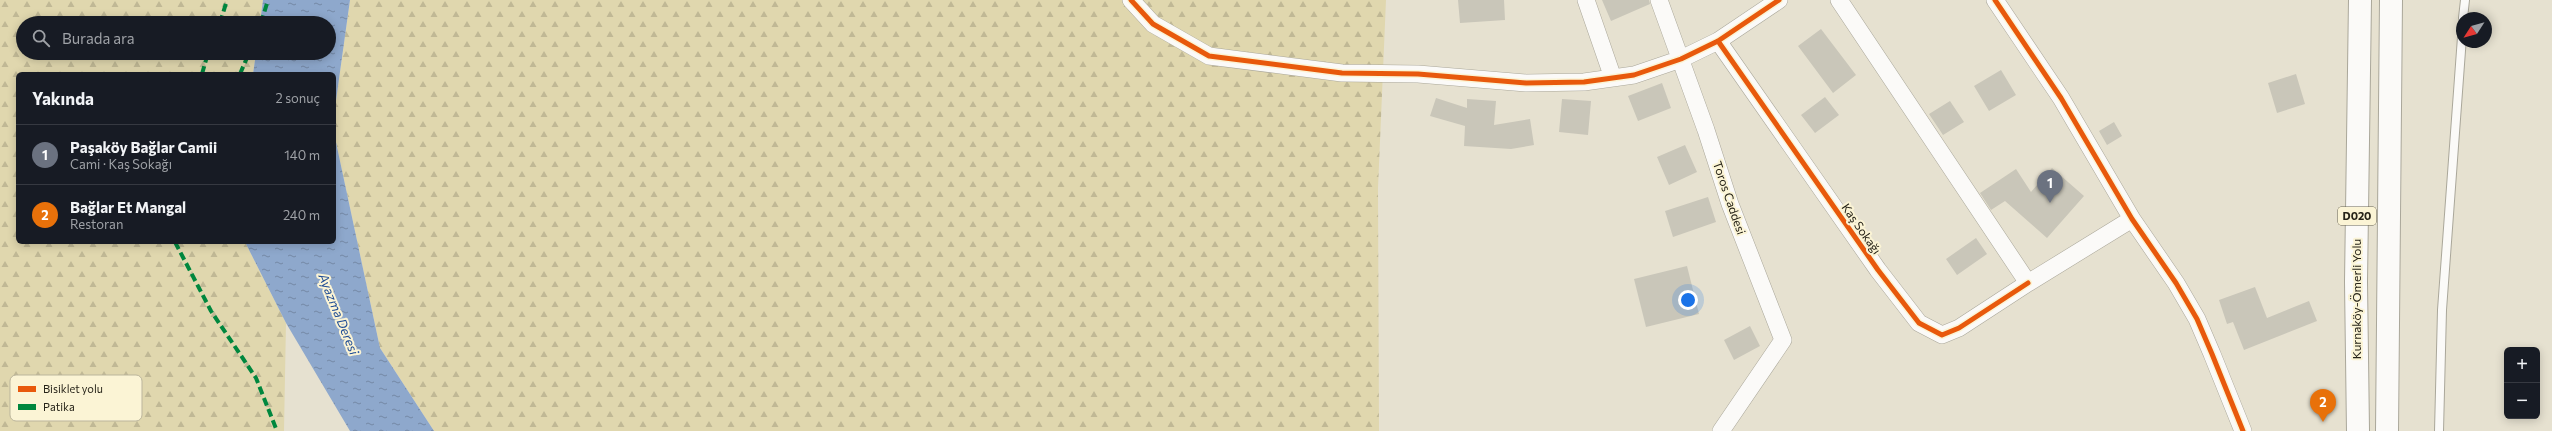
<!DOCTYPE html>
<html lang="tr">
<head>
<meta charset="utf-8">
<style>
	body { margin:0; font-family:Commissioner,sans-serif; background:#242831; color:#f1f3f6 }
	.controls { position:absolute; right:12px; bottom:12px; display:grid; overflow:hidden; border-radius:6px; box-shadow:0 2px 10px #0003 }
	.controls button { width:36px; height:36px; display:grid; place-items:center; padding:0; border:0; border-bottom:1px solid #363941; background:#171b24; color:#f1f3f6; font:20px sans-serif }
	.compass { position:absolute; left:2456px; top:12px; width:36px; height:36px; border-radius:50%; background:#171b24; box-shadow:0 2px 10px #0003; rotate:234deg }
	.you { position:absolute; left:1688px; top:300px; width:14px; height:14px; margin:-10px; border:3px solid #fff; border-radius:50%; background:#1a73e8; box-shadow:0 0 0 6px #1a73e833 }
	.badge { display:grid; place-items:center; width:26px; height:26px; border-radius:50%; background:#1a73e8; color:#fff; font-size:13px; font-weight:700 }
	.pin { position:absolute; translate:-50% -33px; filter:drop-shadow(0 1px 2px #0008) }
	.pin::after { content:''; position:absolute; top:21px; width:14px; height:12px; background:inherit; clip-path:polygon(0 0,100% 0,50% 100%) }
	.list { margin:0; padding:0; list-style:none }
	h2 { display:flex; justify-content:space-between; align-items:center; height:52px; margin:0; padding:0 16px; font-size:17px }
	h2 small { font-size:13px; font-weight:400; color:#9ea1a6 }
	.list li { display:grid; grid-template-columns:26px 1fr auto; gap:12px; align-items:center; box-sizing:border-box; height:60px; padding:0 16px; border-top:1px solid #363941 }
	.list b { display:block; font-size:15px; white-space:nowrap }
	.list p { margin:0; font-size:13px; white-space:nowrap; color:#9ea1a6 }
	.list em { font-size:13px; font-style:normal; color:#9ea1a6 }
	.icon { flex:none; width:22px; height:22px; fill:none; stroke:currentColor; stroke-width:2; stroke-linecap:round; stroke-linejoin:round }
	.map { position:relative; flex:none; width:2552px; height:431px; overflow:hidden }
	.search { position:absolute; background:#171b24; box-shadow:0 2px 10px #0003; left:16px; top:16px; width:320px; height:44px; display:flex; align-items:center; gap:10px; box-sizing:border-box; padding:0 14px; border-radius:22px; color:#9ea1a6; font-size:15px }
	.panel { position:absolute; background:#171b24; box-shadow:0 2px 10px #0003; left:16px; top:72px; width:320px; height:172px; border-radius:6px }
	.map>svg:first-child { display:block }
	.forest { fill:url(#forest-firs) }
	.water { fill:url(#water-ripples) }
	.building { fill:#c9c6b9 }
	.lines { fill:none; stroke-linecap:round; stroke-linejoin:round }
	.service-casing { stroke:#aaa79a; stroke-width:10 }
	.minor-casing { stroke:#aaa79a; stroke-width:18 }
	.trunk-casing { stroke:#aaa79a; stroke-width:24 }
	.service { stroke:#fbfaf8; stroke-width:8 }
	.minor { stroke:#fbfaf8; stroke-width:17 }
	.trunk { stroke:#fbfaf8; stroke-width:22 }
	.quiet { stroke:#00873e; stroke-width:4; stroke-dasharray:8 4; stroke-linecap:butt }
	.cycleway-casing { stroke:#fbf4d5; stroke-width:8 }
	.cycleway { stroke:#e8590c; stroke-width:5 }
	.labels { text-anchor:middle; stroke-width:4; stroke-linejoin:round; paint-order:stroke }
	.shield { fill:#fbf4d5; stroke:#666251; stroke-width:1 }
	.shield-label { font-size:11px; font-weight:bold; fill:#262318 }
	.street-label { font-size:12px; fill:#262318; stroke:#fbf4d5 }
	.water-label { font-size:13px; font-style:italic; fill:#1e4c95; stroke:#fbf4d5 }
	.key { fill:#fbf4d5; stroke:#bbb59c; stroke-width:1 }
	.key-label { font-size:11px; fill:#262318 }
</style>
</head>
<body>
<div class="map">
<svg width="2552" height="431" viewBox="0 0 2552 431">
	<defs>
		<pattern id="forest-firs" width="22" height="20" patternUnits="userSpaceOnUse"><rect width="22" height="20" fill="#e0d7ae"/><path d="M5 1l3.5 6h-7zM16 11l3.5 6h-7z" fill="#c0b895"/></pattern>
		<pattern id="water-ripples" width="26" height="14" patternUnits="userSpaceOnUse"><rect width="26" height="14" fill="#8ea8cc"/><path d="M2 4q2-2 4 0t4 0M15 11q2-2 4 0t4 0" fill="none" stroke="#7488a5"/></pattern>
	</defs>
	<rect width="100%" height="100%" fill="#e6e1d0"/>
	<!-- forest -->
	<path class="forest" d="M 0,0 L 263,0 L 260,23 L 23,23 L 23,53 L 256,53 L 253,74 L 18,74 L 18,242 L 245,242 L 286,323 L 284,431 L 0,431 Z
		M 350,0 L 1386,0 L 1378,188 L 1379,431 L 434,431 L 380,348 L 334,133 L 334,115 Z"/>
	<!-- water -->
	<path class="water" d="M 263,0 L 350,0 L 334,115 L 334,74 L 253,74 L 256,53 L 329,53 L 329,23 L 260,23 Z
		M 334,133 L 380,348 L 434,431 L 350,431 L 286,323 L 245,242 L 334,242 Z"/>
	<!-- building -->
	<path class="building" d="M 1458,0 L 1504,0 L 1505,20 L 1460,23 Z
		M 1602,0 L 1649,0 L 1650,4 L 1611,21 Z
		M 1821,29 L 1856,75 L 1833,93 L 1798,46 Z
		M 2001,70 L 2016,95 L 1989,111 L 1974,86 Z
		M 2296,74 L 2305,104 L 2277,113 L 2268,83 Z
		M 1662,83 L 1671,108 L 1638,121 L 1628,96 Z
		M 1825,97 L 1839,115 L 1815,133 L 1801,115 Z
		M 1436,98 L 1467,108 L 1467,99 L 1496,101 L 1494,125 L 1530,119 L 1534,145 L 1511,149 L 1464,146 L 1465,126 L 1430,116 Z
		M 1562,99 L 1591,101 L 1588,135 L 1559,132 Z
		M 1950,101 L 1964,122 L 1943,135 L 1929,114 Z
		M 2114,122 L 2122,136 L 2107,145 L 2099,131 Z
		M 1685,145 L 1697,172 L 1669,185 L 1657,157 Z
		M 2052,168 L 2084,196 L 2047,238 L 2005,201 L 1991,210 L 1980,193 L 2016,169 L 2031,192 Z
		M 1708,197 L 1716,222 L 1673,237 L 1665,211 Z
		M 1976,238 L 1987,254 L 1957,275 L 1946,259 Z
		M 1687,266 L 1699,314 L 1646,327 L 1634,279 Z
		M 2255,287 L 2267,318 L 2309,301 L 2317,321 L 2244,350 L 2233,322 L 2227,324 L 2219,300 Z
		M 1750,326 L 1760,346 L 1734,360 L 1724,340 Z"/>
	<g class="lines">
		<!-- service casing -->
		<g class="service-casing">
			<path id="service" d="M 2463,18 L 2465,0
				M 2439,431 L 2442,310 L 2462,37"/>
		</g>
		<!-- minor casing -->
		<g class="minor-casing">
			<path id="minor" d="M 1131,0 L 1153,24 L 1209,56 L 1342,73 L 1418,74 L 1526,83 L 1584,82 L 1634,75 L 1681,59 L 1718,41 L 1779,0
				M 1586,0 L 1613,78
				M 1659,0 L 1706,130 L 1730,204 L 1783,340 L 1721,431
				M 1839,0 L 2028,283 L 2132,219
				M 1995,0 L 2061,98 L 2132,219 L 2176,283 L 2197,319 L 2212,354 L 2243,431
				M 1718,41 L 1878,270 L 1919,323 L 1942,335 L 1959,328 L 2028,283"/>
		</g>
		<!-- trunk casing -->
		<g class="trunk-casing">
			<path id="trunk" d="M 2358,431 L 2356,282 L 2360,0
				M 2387,431 L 2391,0"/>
		</g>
		<!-- service -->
		<use href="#service" class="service"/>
		<!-- minor -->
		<use href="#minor" class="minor"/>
		<!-- trunk -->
		<use href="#trunk" class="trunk"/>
		<!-- quiet -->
		<path class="quiet" d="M 220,23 L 227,0
			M 261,23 L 268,0
			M 202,74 L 208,53
			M 240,74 L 249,53
			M 175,242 L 211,311 L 256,378 L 277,431"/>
		<!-- cycleway casing -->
		<g class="cycleway-casing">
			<path id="cycleway" d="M 1131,0 L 1153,24 L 1209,56 L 1342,73 L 1418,74 L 1526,83 L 1584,82 L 1634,75 L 1681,59 L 1718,41 L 1779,0
				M 1995,0 L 2061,98 L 2132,219 L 2176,283 L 2197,319 L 2212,354 L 2243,431
				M 1718,41 L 1878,270 L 1919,323 L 1942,335 L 1959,328 L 2028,283"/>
		</g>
		<!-- cycleway -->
		<use href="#cycleway" class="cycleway"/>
	</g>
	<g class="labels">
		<!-- shield labels -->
		<rect class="shield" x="2338" y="207" width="38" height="18" rx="3"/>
		<g class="shield-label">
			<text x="2357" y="220">D020</text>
		</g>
		<!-- street labels -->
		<g class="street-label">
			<text transform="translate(1729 198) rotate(71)" y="4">Toros Caddesi</text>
			<text transform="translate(1861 229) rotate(55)" y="4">Kaş Sokağı</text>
			<text transform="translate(2357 299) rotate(-90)" y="4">Kurnaköy-Ömerli Yolu</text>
		</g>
		<!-- water labels -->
		<g class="water-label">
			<text transform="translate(339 314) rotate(68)" y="5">Ayazma Deresi</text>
		</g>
	</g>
	<!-- legend -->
	<rect x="10" y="375" width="132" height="46" rx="6" class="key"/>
	<rect x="18" y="386" width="18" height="6" fill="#e8590c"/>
	<rect x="18" y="404" width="18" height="6" fill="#00873e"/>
	<g class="key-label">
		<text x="43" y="393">Bisiklet yolu</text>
		<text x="43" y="411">Patika</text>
	</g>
</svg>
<div class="controls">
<button>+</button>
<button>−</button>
</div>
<svg class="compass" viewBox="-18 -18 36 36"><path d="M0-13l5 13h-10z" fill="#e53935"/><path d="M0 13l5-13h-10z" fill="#9ea1a6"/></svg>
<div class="you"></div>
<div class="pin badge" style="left:2050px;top:203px;background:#6b7280">1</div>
<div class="pin badge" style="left:2323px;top:422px;background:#e8710a">2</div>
<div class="search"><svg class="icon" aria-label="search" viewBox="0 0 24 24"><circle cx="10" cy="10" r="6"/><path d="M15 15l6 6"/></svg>Burada ara</div>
<section class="panel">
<h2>Yakında<small>2 sonuç</small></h2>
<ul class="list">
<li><span class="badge" style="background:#6b7280">1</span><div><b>Paşaköy Bağlar Camii</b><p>Cami · Kaş Sokağı</p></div><em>140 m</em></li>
<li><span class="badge" style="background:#e8710a">2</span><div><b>Bağlar Et Mangal</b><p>Restoran</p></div><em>240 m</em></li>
</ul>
</section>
</div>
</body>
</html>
